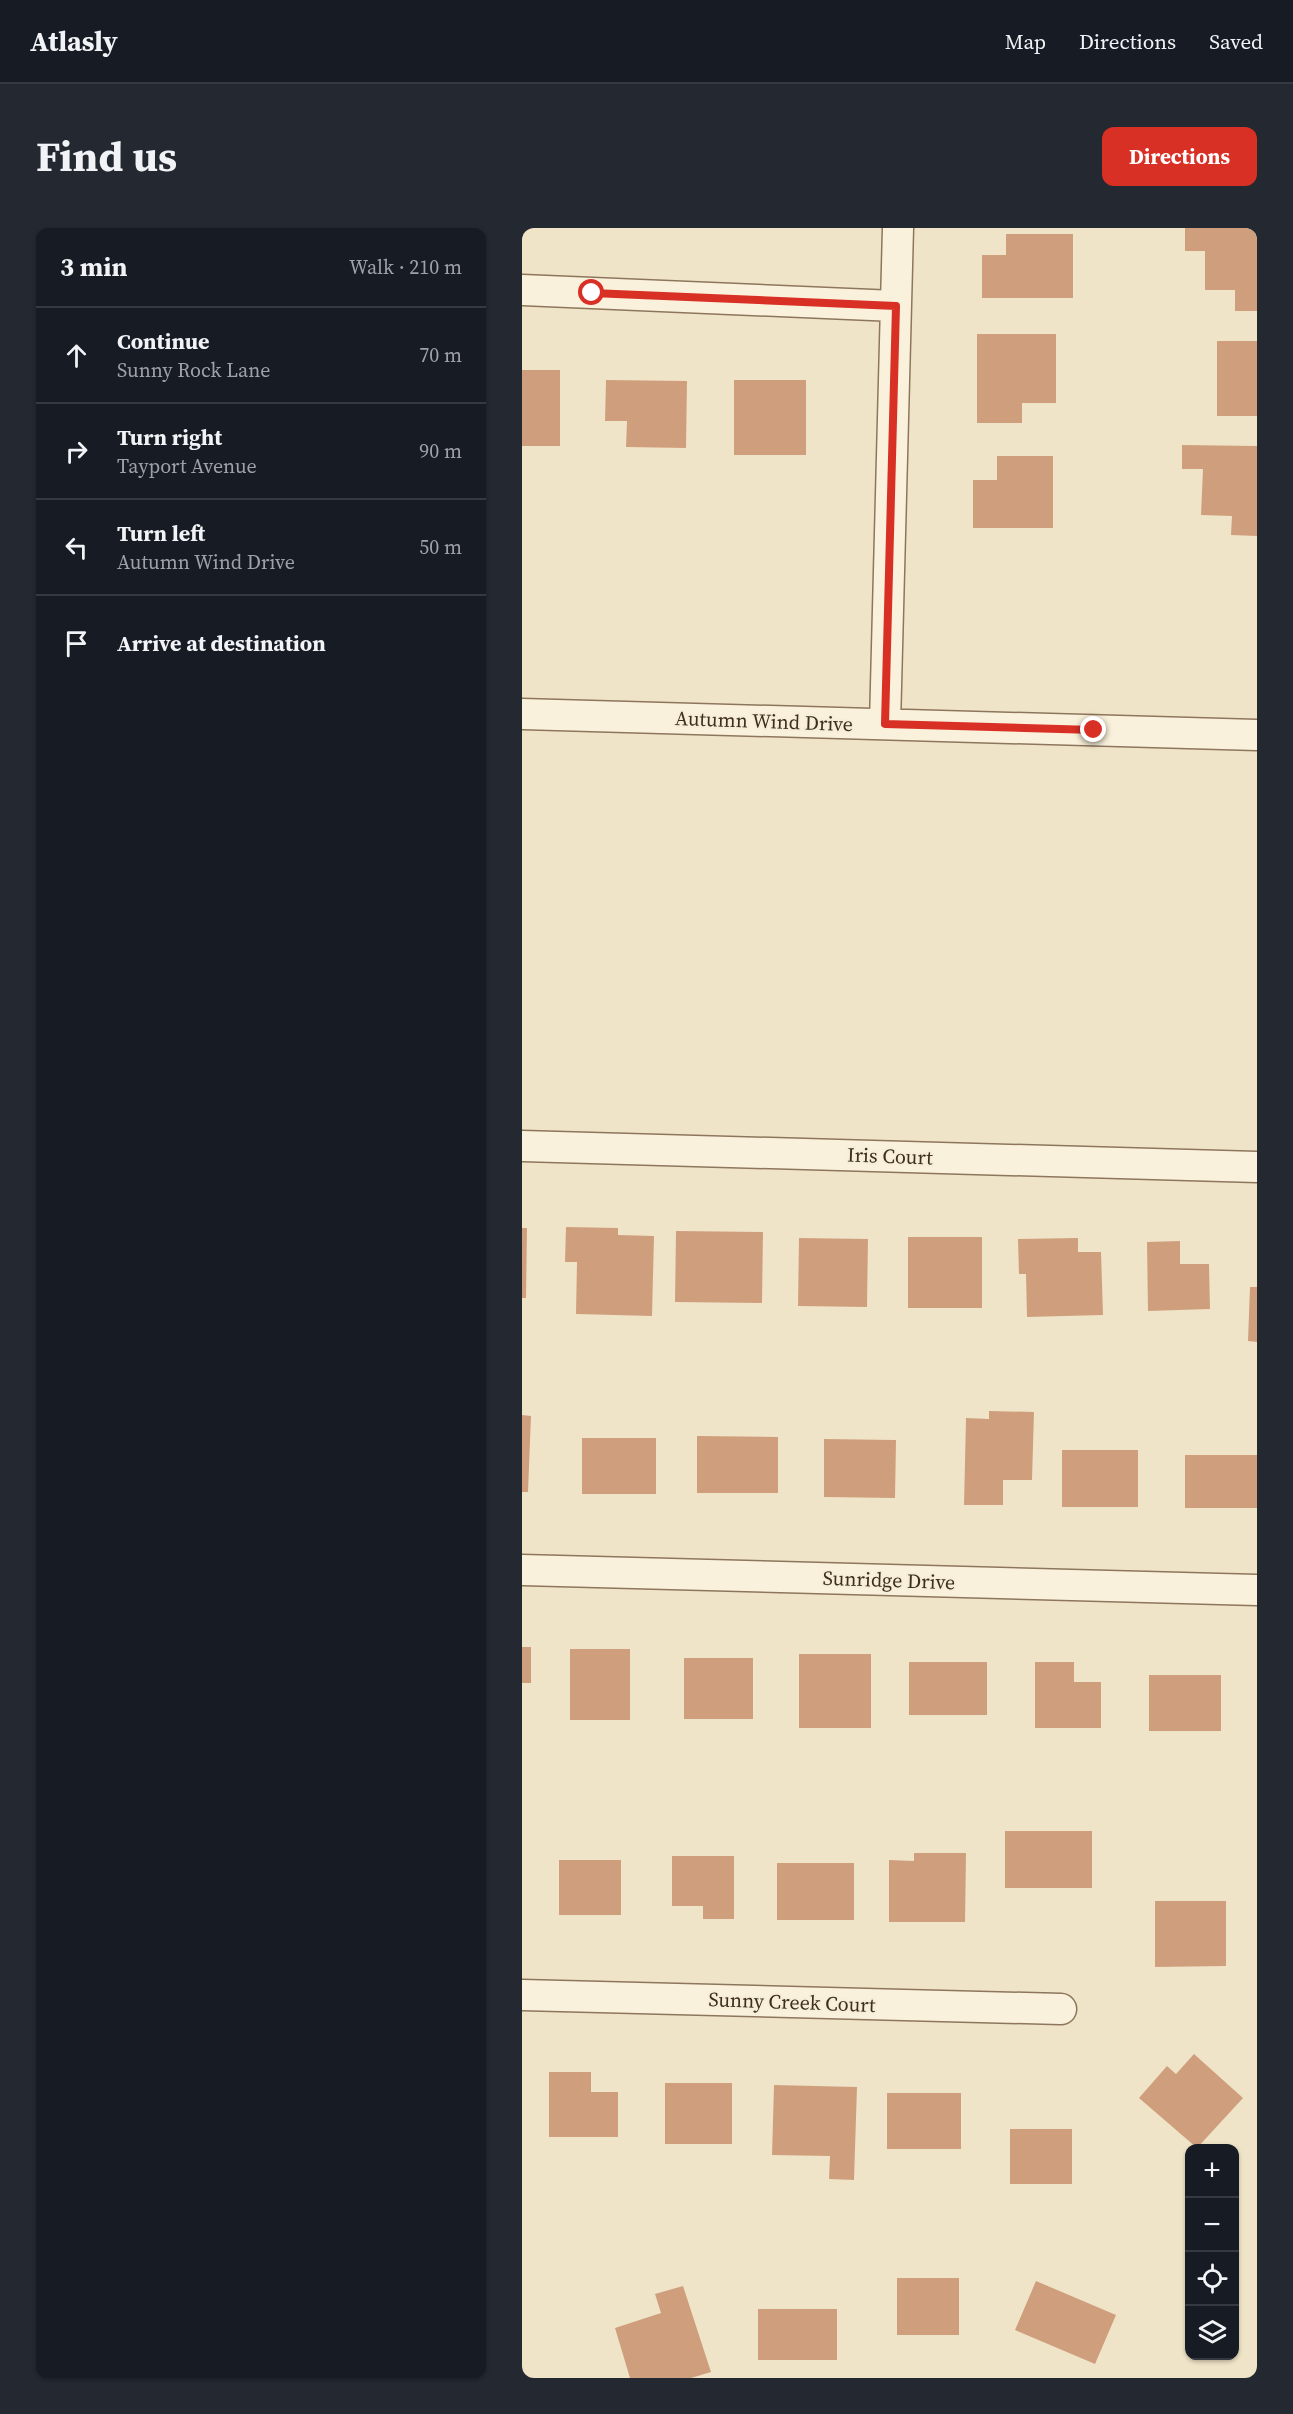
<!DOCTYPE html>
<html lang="en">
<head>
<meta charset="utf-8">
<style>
	body { margin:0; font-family:"Source Serif 4",serif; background:#242831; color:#f1f3f6 }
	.controls { position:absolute; right:18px; bottom:18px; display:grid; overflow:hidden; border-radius:12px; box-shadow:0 2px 4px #0004 }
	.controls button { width:54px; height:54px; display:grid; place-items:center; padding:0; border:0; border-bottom:2px solid #363941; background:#171b24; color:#f1f3f6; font:30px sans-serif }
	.stop { position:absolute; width:18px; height:18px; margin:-14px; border:4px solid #d93025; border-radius:50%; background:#fff }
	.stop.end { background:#d93025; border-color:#fff; box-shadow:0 2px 6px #0008 }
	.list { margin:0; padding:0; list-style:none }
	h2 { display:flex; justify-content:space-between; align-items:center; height:78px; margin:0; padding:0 24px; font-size:26px }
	h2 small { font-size:20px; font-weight:400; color:#9ea1a6 }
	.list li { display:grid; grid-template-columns:39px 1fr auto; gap:18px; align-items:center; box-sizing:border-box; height:96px; padding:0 24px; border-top:2px solid #363941 }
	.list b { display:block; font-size:22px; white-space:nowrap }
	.list p { margin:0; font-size:20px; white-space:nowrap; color:#9ea1a6 }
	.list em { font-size:20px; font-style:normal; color:#9ea1a6 }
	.icon { flex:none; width:33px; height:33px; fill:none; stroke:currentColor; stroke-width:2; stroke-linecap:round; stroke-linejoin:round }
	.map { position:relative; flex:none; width:735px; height:2150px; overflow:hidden; border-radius:12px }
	header { display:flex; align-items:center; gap:36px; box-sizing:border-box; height:84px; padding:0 30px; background:#171b24; border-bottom:2px solid #363941 }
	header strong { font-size:28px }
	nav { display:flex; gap:33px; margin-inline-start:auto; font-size:21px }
	.intro { display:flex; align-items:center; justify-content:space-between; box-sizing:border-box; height:144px; padding:0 36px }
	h1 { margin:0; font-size:42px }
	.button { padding:15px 27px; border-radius:12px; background:#d93025; color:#fff; font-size:21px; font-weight:700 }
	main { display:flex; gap:36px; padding:0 36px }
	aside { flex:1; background:#171b24; border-radius:12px; box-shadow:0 2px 4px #0004 }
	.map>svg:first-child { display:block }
	.building { fill:#cf9f7d }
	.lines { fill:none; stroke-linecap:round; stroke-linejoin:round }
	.street-casing { stroke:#8d765c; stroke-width:33 }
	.street { stroke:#faf1dc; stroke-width:30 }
	.route { stroke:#d93025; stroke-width:8 }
	.labels { text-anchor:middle; stroke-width:4.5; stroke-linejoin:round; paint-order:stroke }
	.street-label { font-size:20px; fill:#3d2e20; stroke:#f7eed8 }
</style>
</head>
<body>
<header>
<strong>Atlasly</strong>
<nav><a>Map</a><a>Directions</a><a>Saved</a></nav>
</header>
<div class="intro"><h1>Find us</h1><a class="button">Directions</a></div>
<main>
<aside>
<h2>3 min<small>Walk · 210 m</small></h2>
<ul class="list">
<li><svg class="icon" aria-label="ahead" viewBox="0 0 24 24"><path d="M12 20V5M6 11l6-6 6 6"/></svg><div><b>Continue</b><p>Sunny Rock Lane</p></div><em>70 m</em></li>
<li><svg class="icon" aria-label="right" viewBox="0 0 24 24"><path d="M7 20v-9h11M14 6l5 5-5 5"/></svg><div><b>Turn right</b><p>Tayport Avenue</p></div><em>90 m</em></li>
<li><svg class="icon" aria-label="left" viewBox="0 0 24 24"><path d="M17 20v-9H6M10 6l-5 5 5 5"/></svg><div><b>Turn left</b><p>Autumn Wind Drive</p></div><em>50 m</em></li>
<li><svg class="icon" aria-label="arrive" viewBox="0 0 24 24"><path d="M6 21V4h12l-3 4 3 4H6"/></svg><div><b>Arrive at destination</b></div></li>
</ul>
</aside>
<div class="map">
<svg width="735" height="2150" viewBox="0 0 735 2150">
	<rect width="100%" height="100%" fill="#f0e4c8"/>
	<!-- building -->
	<path class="building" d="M 663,0 L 735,0 L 735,83 L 713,83 L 713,62 L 683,62 L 683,23 L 663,23 Z
		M 484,6 L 551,6 L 551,70 L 460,70 L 460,27 L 484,27 Z
		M 455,106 L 534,106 L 534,175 L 500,175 L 500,195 L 455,195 Z
		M 695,113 L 735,113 L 735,188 L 695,188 Z
		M 0,142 L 38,142 L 38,218 L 0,218 Z
		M 84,152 L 165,153 L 164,220 L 104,219 L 105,193 L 83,193 Z
		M 212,152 L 284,152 L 284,227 L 212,227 Z
		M 660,217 L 735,218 L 735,308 L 709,307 L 710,288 L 679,287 L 681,241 L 660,241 Z
		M 475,228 L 531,228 L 531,300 L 451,300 L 451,252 L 475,252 Z
		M 44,999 L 96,1000 L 96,1007 L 132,1008 L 130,1088 L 54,1086 L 55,1034 L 43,1034 Z
		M 0,1000 L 5,1000 L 4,1070 L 0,1070 Z
		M 154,1003 L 241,1004 L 240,1075 L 153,1074 Z
		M 386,1009 L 460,1009 L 460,1080 L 386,1080 Z
		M 277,1010 L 346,1011 L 345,1079 L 276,1078 Z
		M 556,1010 L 556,1024 L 579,1024 L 581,1087 L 505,1089 L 504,1046 L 497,1046 L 496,1011 Z
		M 658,1013 L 658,1036 L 687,1036 L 688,1081 L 626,1083 L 625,1014 Z
		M 728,1059 L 735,1059 L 735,1114 L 726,1113 Z
		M 467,1183 L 512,1184 L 510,1252 L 481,1252 L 481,1277 L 442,1277 L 444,1190 L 467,1191 Z
		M 0,1187 L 9,1188 L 6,1264 L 0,1264 Z
		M 175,1208 L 256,1209 L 256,1265 L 175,1265 Z
		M 60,1210 L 134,1210 L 134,1266 L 60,1266 Z
		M 302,1211 L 374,1212 L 373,1270 L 302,1269 Z
		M 540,1222 L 616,1222 L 616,1279 L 540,1279 Z
		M 663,1227 L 735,1227 L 735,1280 L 663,1280 Z
		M 0,1419 L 9,1419 L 9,1455 L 0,1455 Z
		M 48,1421 L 108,1421 L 108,1492 L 48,1492 Z
		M 277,1426 L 349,1426 L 349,1500 L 277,1500 Z
		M 162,1430 L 231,1430 L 231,1491 L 162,1491 Z
		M 387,1434 L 465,1434 L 465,1487 L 387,1487 Z
		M 513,1434 L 552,1434 L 552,1454 L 579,1454 L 579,1500 L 513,1500 Z
		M 627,1447 L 699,1447 L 699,1503 L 627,1503 Z
		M 483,1603 L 570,1603 L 570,1660 L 483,1660 Z
		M 392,1625 L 444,1625 L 443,1694 L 367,1694 L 367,1632 L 392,1633 Z
		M 150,1628 L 212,1628 L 212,1691 L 181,1691 L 181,1678 L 150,1678 Z
		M 37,1632 L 99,1632 L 99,1687 L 37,1687 Z
		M 255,1635 L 332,1635 L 332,1692 L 255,1692 Z
		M 633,1673 L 704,1673 L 704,1738 L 633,1739 Z
		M 672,1826 L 721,1870 L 675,1920 L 617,1870 L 645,1838 L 654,1846 Z
		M 27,1844 L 69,1844 L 69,1864 L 96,1864 L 96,1909 L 27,1909 Z
		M 143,1855 L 210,1855 L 210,1916 L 143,1916 Z
		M 252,1857 L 335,1859 L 332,1952 L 307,1951 L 308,1928 L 250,1927 Z
		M 365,1865 L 439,1865 L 439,1921 L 365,1921 Z
		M 488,1901 L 550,1901 L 550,1956 L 488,1956 Z
		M 375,2050 L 437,2050 L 437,2107 L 375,2107 Z
		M 514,2053 L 594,2087 L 573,2136 L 493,2102 Z
		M 161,2058 L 189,2144 L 169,2150 L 108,2150 L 93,2100 L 139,2085 L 133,2066 Z
		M 236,2081 L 315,2081 L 315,2132 L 236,2132 Z"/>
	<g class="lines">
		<!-- street casing -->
		<g class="street-casing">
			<path id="street" d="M 0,62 L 373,78
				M 0,486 L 735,507
				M 363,496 L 376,0
				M 0,918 L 735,939
				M 0,1342 L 735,1362
				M 0,1767 L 539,1781"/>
		</g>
		<!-- street -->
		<use href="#street" class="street"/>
	</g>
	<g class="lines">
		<!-- route -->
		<path class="route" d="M 70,65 L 374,78 L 363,496 L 572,502"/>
	</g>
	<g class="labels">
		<!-- street labels -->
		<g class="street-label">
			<text transform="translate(242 493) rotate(2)" y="7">Autumn Wind Drive</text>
			<text transform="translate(368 928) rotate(2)" y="7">Iris Court</text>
			<text transform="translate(367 1352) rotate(2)" y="7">Sunridge Drive</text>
			<text transform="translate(270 1774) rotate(2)" y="7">Sunny Creek Court</text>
		</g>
	</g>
</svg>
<div class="controls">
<button>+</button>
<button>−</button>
<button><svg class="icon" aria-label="locate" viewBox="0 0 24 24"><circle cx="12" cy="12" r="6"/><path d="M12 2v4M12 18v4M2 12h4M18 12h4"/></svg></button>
<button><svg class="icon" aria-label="layers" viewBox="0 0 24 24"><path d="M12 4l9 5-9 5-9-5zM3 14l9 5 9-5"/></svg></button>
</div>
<div class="stop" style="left:70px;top:65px"></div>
<div class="stop end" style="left:572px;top:502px"></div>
</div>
</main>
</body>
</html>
